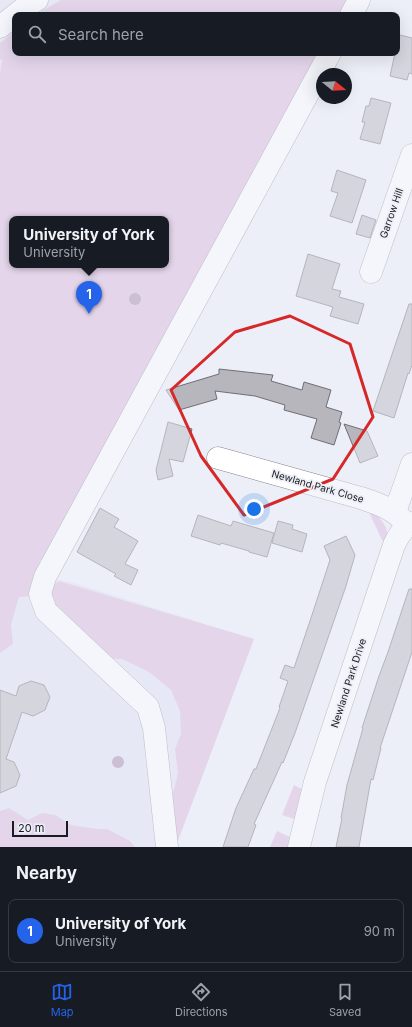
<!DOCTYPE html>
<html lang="en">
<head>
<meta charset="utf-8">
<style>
	body { margin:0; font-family:Inter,sans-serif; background:#242831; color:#f1f3f6 }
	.compass { position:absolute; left:316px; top:68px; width:36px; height:36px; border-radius:50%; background:#171b24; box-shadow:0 4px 16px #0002; rotate:108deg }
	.scale { position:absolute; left:12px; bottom:10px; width:56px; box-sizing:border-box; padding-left:4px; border:2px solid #1a1b1e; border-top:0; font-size:11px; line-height:14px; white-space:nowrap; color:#1a1b1e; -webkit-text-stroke:3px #eceff7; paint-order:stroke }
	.you { position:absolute; left:254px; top:509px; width:14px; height:14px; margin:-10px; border:3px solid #fff; border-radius:50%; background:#1a73e8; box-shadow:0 0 0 6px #1a73e833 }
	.badge { display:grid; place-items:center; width:26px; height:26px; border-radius:50%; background:#2563eb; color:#fff; font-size:13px; font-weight:700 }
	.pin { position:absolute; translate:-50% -33px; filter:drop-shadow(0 1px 2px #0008) }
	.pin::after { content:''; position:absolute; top:21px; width:14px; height:12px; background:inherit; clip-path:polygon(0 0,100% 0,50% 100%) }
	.popup { position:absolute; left:9px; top:216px; width:160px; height:52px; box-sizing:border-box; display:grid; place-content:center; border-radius:8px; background:#171b24; filter:drop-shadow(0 1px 3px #0005); font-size:13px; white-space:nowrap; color:#9ea1a6 }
	.popup b { font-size:15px; color:#f1f3f6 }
	.popup::after { content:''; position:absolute; left:50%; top:100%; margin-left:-8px; border:8px solid transparent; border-top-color:#171b24 }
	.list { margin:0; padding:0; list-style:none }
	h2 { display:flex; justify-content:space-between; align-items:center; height:52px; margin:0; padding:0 16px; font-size:17px }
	h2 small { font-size:13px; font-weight:400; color:#9ea1a6 }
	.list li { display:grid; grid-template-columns:26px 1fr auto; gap:12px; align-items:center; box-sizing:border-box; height:64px; margin:0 8px 8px; padding:0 8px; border:1px solid #363941; border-radius:8px }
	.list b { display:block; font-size:15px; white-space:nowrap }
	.list p { margin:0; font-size:13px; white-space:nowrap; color:#9ea1a6 }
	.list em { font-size:13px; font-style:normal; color:#9ea1a6 }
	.icon { flex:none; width:22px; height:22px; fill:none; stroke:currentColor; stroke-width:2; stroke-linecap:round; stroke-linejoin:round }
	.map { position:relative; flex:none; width:412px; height:847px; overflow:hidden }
	.search { position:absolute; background:#171b24; box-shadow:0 4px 16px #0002; left:12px; right:12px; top:12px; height:44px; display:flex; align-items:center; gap:10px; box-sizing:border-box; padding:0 14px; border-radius:8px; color:#9ea1a6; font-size:15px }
	.sheet { height:124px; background:#171b24 }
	nav { display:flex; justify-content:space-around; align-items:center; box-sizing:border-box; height:56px; border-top:1px solid #363941; background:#171b24; font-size:11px; color:#9ea1a6 }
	nav a { display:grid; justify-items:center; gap:2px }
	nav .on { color:#2563eb }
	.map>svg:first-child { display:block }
	.built { fill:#dde3f2; fill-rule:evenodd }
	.green { fill:#d9b6db; fill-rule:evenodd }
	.building { fill:#b7b6bd; stroke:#706e75 }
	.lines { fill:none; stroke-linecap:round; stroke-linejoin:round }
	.minor-casing { stroke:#84868d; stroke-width:23 }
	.minor { stroke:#fff; stroke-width:22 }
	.tree { fill:#a384aa }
	.marked { fill:none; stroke:#d62828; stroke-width:3; stroke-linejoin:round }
	.labels { text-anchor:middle; stroke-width:3.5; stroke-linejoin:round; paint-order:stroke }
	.street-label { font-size:10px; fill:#1a1b1e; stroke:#eceff7 }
</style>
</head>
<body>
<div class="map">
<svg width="412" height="847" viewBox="0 0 412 847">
	<rect width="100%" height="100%" fill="#eceff7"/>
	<!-- built -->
	<path class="built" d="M 0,0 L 347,0 L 339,15 L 15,15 L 15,53 L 318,53 L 52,579 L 71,582 L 254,639 L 176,847 L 0,847 ZM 12,219 L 166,219 L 166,265 L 12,265 Z"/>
	<!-- green -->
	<path class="green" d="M 61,0 L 347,0 L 338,15 L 36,15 Z
		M 15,31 L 15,53 L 318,53 L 42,561 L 40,560 L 38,575 L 32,596 L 19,597 L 11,625 L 13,644 L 0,653 L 0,75 L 2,59 L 0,60 L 0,43 ZM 12,219 L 166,219 L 166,265 L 12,265 Z
		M 367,508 C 380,516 389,526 388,542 L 382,540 Z
		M 59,581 L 254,639 L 177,843 L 169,810 L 178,773 L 175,749 L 181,734 L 180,711 L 171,690 L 149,672 L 122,659 L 106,659 L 53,608 L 51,586 Z
		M 294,785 L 304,790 L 297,820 L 282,815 Z
		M 9,808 L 28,820 L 42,813 L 55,815 L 71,825 L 97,829 L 107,829 L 130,841 L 135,847 L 0,847 L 0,811 Z
		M 277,831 L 292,838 L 290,847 L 270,847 Z"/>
	<!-- building -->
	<path class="building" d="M 400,35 L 412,38 L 412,74 L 409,73 L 407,80 L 390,76 L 395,53 L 397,53 L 397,45 Z
		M 371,98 L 391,103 L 380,144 L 360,139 L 365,122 L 362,122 L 366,106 L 369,106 Z
		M 337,170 L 366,180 L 352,223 L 330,216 L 338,193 L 331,191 Z
		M 362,215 L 376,220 L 370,238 L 356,234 Z
		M 308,254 L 340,264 L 332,289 L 341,291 L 339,297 L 364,304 L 358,324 L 330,316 L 333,307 L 296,296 Z
		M 409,304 L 412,304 L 412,365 L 409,374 L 408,373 L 394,418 L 373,411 Z
		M 219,369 L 273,375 L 271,381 L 302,390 L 304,382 L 331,390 L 326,407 L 342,412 L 339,422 L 341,423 L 334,445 L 311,438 L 317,419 L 284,410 L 285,405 L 255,396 L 215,391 L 217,399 L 179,410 L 166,390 L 219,374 Z
		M 168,422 L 192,429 L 183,462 L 169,459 L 173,476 L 158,480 L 156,470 Z
		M 344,424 L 367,431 L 378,456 L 360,463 Z
		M 100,508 L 119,519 L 114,527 L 138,541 L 125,564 L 138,570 L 131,585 L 114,576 L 116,574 L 77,552 Z
		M 198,515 L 231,526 L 233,521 L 274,533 L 267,557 L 249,552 L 249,551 L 221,543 L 220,545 L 191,536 Z
		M 278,521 L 293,525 L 292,529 L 307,534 L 302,552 L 272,543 Z
		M 346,536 L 355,555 L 346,586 L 295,733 L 283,763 L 282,762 L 254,824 L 256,825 L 248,847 L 223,847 L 236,808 L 254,769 L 256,769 L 280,708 L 279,707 L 288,681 L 280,678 L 285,665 L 294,668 L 311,618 L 330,560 L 324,546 Z
		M 409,589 L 412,589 L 412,652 L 380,748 L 381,748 L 373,780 L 371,779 L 359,847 L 336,847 L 342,818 L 341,818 L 347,785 L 363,728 L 362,728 L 379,676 L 388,652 Z
		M 31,681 L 44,685 L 50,697 L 45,710 L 33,716 L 22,712 L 6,759 L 14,762 L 20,775 L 16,786 L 0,793 L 0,690 L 16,696 L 19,686 Z"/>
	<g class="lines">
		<!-- minor casing -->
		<g class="minor-casing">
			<path id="minor" d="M 351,15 L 359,0
				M 0,27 L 24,8 L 37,0
				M 371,272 L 412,155
				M 218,458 L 361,498 C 382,505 393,509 408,525
				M 395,512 L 412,464
				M 167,847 L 154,728 L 148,707 L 46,611 L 40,594 L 45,577 L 330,53
				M 299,847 L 315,782 L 394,545 C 398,537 403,527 412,523"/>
		</g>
		<!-- minor -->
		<use href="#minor" class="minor"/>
	</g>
	<!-- trees -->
	<g class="tree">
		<circle cx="135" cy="299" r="6"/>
		<circle cx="118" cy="762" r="6"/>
	</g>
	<!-- marked area -->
	<path d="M0 0H412V847H0ZM 290,316 L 350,344 L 373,417 L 333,479 L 244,515 L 201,456 L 171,390 L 235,332 Z" fill="#eceff7" fill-opacity=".55" fill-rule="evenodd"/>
	<path class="marked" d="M 290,316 L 350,344 L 373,417 L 333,479 L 244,515 L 201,456 L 171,390 L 235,332 Z"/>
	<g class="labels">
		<!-- street labels -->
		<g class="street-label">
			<text transform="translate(391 213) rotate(-71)" y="4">Garrow Hill</text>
			<text transform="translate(318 486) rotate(16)" y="4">Newland Park Close</text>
			<text transform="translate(348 683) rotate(-72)" y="4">Newland Park Drive</text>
		</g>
	</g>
</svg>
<svg class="compass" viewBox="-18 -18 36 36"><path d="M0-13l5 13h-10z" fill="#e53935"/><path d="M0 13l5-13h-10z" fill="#9ea1a6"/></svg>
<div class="scale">20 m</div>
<div class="you"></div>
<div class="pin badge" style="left:89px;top:314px">1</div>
<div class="popup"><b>University of York</b>University</div>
<div class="search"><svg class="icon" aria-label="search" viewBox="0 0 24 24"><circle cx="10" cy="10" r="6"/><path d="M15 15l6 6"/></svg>Search here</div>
</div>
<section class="sheet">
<h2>Nearby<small></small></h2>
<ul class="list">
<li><span class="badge">1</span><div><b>University of York</b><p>University</p></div><em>90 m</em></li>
</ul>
</section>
<nav>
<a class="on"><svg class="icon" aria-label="map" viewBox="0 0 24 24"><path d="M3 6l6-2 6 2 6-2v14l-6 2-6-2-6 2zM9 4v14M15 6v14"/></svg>Map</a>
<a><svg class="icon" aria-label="directions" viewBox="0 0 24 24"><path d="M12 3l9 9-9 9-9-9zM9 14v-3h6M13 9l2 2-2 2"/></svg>Directions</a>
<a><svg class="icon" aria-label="saved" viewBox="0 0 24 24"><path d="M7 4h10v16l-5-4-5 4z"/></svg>Saved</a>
</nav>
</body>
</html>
